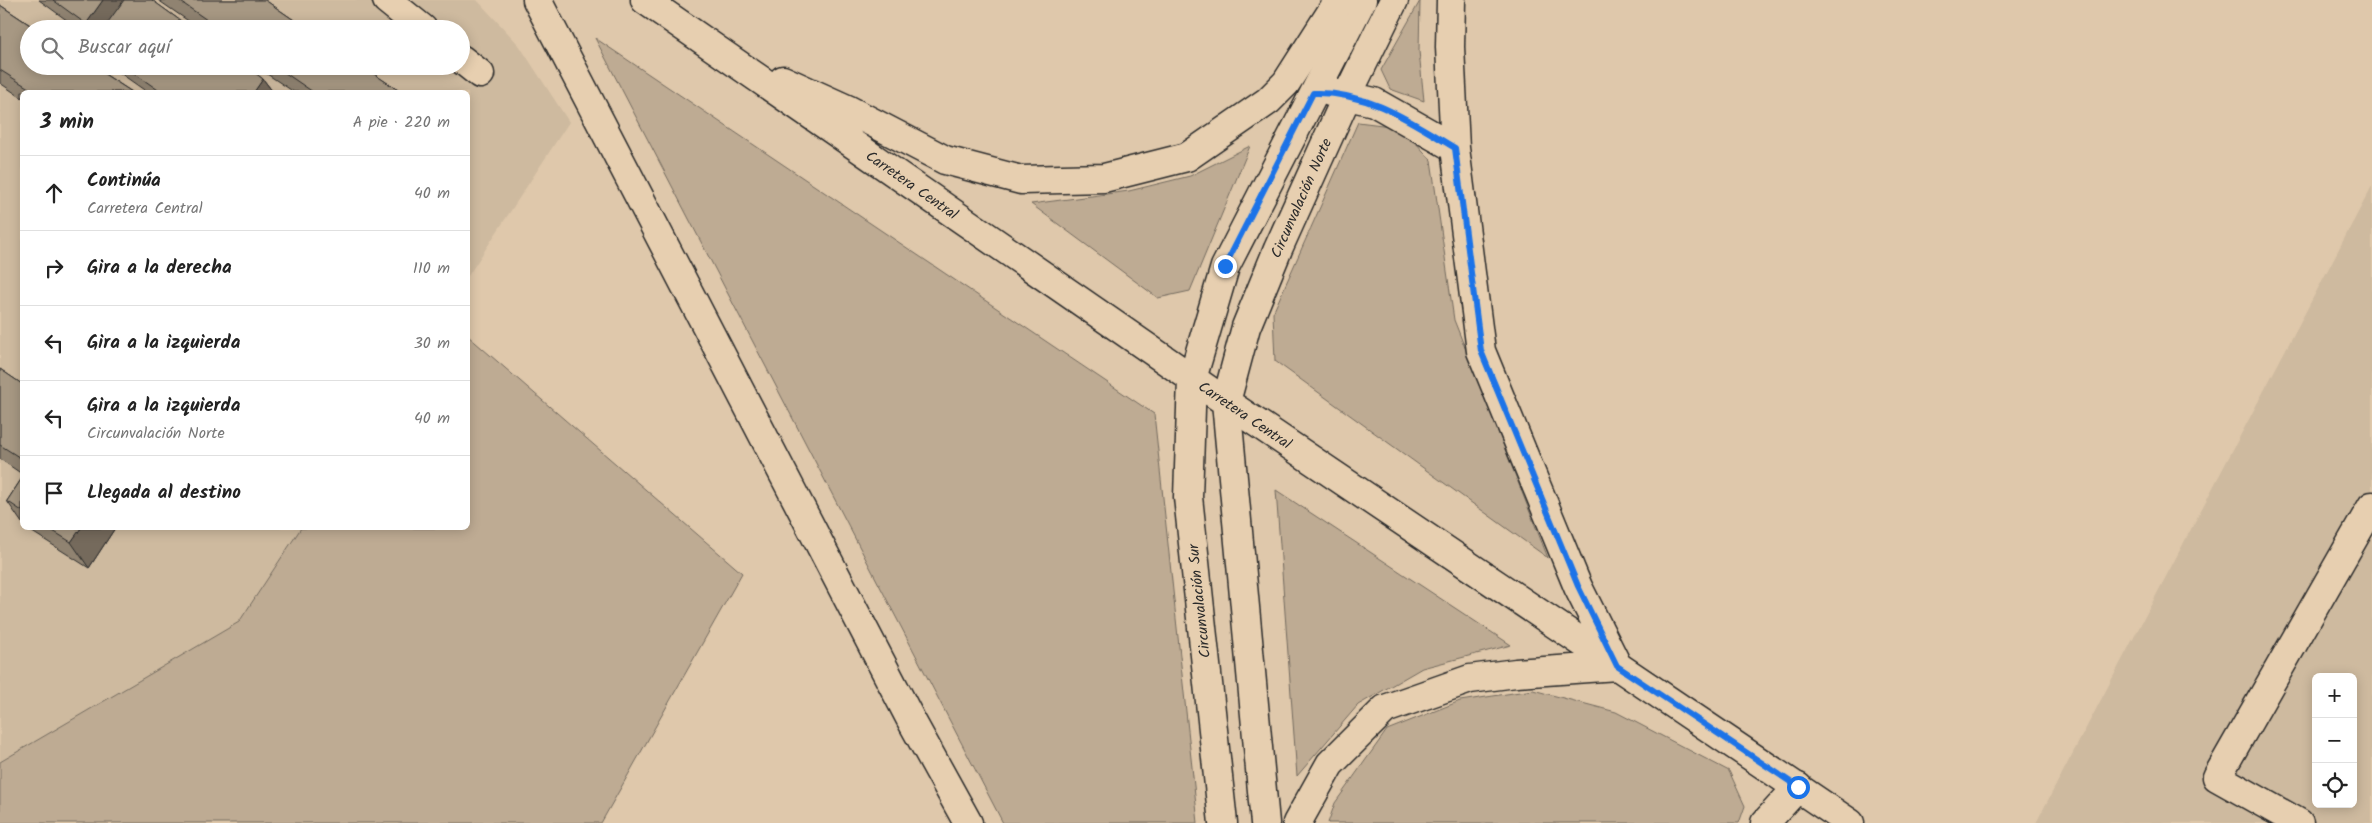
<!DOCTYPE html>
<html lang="es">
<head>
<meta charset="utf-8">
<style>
	body { margin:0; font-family:Kalam,sans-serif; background:#f2f2f2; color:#222 }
	.controls { position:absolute; right:15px; bottom:15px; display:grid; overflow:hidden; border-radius:8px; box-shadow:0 2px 12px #0003 }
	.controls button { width:45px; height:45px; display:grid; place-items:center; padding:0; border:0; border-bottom:1px solid #e0e0e0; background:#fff; color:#222; font:25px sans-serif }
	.stop { position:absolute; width:15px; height:15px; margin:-11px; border:4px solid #1a73e8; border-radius:50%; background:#fff }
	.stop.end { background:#1a73e8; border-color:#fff; box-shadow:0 1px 5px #0008 }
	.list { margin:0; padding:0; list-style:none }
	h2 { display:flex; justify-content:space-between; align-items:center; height:65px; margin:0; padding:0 20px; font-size:21px }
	h2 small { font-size:16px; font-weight:400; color:#767676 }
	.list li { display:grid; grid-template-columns:32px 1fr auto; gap:15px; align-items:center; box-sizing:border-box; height:75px; padding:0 20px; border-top:1px solid #e0e0e0 }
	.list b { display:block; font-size:19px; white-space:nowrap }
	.list p { margin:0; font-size:16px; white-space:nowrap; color:#767676 }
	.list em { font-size:16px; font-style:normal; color:#767676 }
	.icon { flex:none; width:28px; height:28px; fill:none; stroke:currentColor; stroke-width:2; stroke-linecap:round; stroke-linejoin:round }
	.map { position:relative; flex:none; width:2372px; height:823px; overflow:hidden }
	.search { position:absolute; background:#fff; box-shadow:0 2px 12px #0003; left:20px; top:20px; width:450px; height:55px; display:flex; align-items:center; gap:12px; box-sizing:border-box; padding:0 18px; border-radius:28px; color:#767676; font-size:19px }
	.panel { position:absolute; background:#fff; box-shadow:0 2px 12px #0003; left:20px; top:90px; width:450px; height:440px; border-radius:8px }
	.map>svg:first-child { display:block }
	.built { fill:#ceba9f; fill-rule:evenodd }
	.green { fill:#beab93; stroke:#746b5f }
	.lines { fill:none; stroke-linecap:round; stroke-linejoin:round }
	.minor-casing { stroke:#2b2b2b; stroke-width:31 }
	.major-casing { stroke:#2b2b2b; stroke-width:31 }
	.highway-casing { stroke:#2b2b2b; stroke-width:31 }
	.minor { stroke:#e7cfb0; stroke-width:28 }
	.major { stroke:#e7cfb0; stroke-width:28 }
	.highway { stroke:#e7cfb0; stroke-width:28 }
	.wall { fill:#908371; stroke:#2b2b2b }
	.shaded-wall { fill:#756a5c; stroke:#2b2b2b }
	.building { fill:#a79883; stroke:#2b2b2b }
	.route { stroke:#1a73e8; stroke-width:6 }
	.labels { text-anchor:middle; stroke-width:4; stroke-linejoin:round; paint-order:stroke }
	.street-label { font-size:15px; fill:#2b2b2b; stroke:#e7cfb0 }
</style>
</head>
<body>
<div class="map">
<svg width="2372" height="823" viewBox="0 0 2372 823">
	<rect width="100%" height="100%" fill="#dfc8ab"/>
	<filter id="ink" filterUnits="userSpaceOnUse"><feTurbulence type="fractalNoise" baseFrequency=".02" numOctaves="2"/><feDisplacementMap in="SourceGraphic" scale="10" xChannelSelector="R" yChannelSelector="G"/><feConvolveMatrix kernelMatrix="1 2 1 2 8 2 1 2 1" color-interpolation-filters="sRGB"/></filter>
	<g filter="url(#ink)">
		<!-- built -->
		<path class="built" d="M 0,0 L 477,0 L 519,45 L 569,122 L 468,276 L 468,92 L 22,92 L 22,528 L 301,528 L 239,622 L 0,762 ZM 29,29 L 461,29 L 461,66 L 29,66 Z
			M 2372,186 L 2372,823 L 2036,823 ZM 2316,677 L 2353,677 L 2353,804 L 2316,804 Z"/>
		<!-- green -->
		<path class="green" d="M 1420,1 L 1419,51 L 1424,101 L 1390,89 L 1381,70 Z
			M 595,38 L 1154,414 L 1198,823 L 1003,823 Z
			M 1358,122 L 1390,126 L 1416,143 L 1431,160 L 1454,320 L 1548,558 L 1275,361 L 1273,313 Z
			M 1250,146 L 1190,291 L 1158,298 L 1031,204 L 1129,191 L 1190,176 Z
			M 468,336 L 742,573 L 601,823 L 0,823 L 0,762 L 239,622 L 301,528 L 468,528 Z
			M 1276,490 L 1511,645 L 1422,668 L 1358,705 L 1297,776 Z
			M 1533,690 L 1616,712 L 1729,771 L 1745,806 L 1739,823 L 1328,823 L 1335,803 L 1387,730 L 1460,701 Z"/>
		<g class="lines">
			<!-- minor casing -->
			<g class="minor-casing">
				<path id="minor" d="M 387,0 L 423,29
					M 461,59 L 480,74
					M 1765,823 L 1798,787
					M 2299,823 L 2217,777 L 2372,506"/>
			</g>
			<!-- major casing -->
			<g class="major-casing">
				<path id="major" d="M 1394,0 L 1347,96 L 1278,249 L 1246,327 L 1226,402 L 1850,823
					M 1451,0 L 1450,47 L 1455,148 L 1481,351 L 1578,587 L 1617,665
					M 1330,92 L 1374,102 L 1455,148
					M 1192,379 L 1225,267 L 1362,0
					M 1297,823 L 1330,764 L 1385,709 L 1470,679 L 1516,673 L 1617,666"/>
			</g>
			<!-- highway casing -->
			<g class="highway-casing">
				<path id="highway" d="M 537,0 L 911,720 L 968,823
					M 645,0 L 1226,402 L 1265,823
					M 783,80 L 847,109 L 945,160 L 1021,180 L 1104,178 L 1187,157 L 1268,101 L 1286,83 L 1339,0
					M 1192,379 L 1188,497 L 1223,823"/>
			</g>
			<!-- minor -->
			<use href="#minor" class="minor"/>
			<!-- major -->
			<use href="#major" class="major"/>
			<!-- highway -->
			<use href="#highway" class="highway"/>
		</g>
		<!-- wall -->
		<path class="wall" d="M 39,0 L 152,0 L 192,29 L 79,29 Z
			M 158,0 L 265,0 L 307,29 L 200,29 Z
			M 0,5 L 132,92 L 22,92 L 22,98 L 0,83 Z
			M 110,66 L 246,66 L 263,79 L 273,92 L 147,92 Z
			M 255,66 L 362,66 L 401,92 L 294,92 Z
			M 0,369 L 22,384 L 22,474 L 0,459 Z
			M 22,478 L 22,523 L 7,501 Z
			M 26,528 L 115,528 L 89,568 Z"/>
		<!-- shaded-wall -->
		<path class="shaded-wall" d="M 103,0 L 134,0 L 112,29 L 89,29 L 86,24 Z
			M 263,79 L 273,92 L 254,92 Z
			M 81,528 L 115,528 L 89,568 L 71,542 Z"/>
		<!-- building -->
		<path class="building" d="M 53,0 L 103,0 L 86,24 Z
			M 124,0 L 152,0 L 192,29 L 103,29 Z
			M 178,0 L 265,0 L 307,29 L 220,29 Z
			M 0,5 L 36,29 L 29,29 L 29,66 L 92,66 L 132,92 L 35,92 L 0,70 Z
			M 124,66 L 246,66 L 263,79 L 254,92 L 161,92 Z
			M 275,66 L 362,66 L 401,92 L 313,92 Z
			M 0,369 L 22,384 L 22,459 L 0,445 Z
			M 22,478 L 22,511 L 7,501 Z
			M 48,528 L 81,528 L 71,542 Z"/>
	</g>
	<g class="lines" filter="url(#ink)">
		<!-- route -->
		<path class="route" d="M 1225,266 L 1313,93 C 1367,91 1410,121 1455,148 L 1481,351 L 1578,586 L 1617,666 L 1798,787"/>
	</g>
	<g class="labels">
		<!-- street labels -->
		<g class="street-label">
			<text transform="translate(912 185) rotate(35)" y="5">Carretera Central</text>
			<text transform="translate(1301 198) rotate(-66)" y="5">Circunvalación Norte</text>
			<text transform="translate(1245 415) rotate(34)" y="5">Carretera Central</text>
			<text transform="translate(1199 601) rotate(-96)" y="5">Circunvalación Sur</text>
		</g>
	</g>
</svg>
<div class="controls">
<button>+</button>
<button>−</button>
<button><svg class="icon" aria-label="locate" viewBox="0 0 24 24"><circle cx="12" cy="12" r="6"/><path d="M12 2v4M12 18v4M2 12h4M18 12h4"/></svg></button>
</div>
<div class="stop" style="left:1798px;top:787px"></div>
<div class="stop end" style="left:1225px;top:266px"></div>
<div class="search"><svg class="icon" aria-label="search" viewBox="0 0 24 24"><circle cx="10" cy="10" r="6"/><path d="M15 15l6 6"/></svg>Buscar aquí</div>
<section class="panel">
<h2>3 min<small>A pie · 220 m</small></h2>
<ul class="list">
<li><svg class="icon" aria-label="ahead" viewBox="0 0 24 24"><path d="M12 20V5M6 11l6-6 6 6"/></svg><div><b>Continúa</b><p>Carretera Central</p></div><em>40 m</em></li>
<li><svg class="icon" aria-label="right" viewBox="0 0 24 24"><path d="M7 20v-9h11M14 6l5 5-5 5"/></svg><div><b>Gira a la derecha</b></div><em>110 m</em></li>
<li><svg class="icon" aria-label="left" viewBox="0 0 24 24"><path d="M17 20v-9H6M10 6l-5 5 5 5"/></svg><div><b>Gira a la izquierda</b></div><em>30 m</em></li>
<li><svg class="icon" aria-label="left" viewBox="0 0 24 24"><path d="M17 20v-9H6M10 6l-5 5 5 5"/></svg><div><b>Gira a la izquierda</b><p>Circunvalación Norte</p></div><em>40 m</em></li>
<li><svg class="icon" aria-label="arrive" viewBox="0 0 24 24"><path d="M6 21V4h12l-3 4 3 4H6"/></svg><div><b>Llegada al destino</b></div></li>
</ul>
</section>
</div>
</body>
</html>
